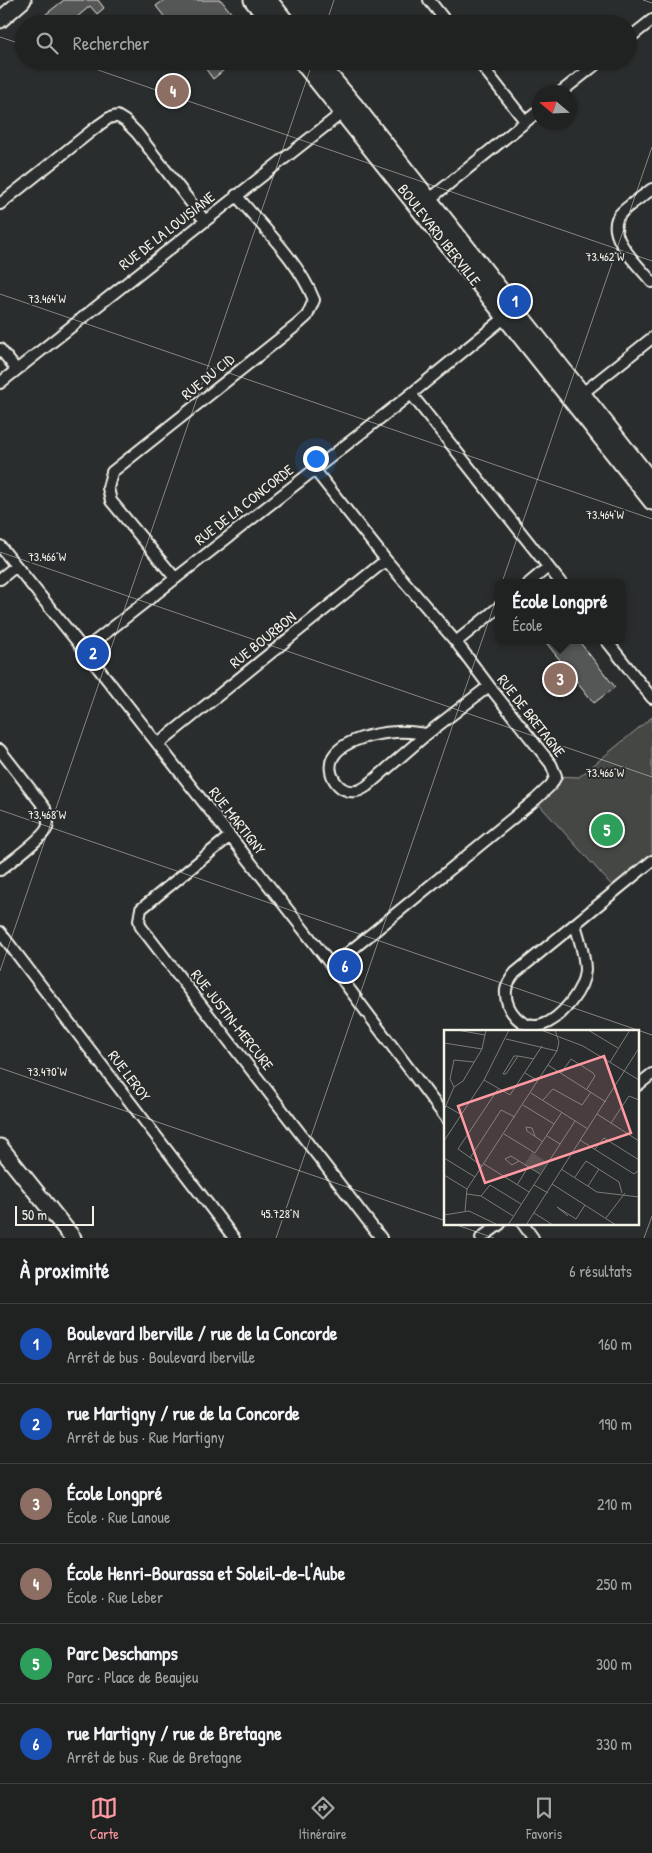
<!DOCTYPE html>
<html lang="fr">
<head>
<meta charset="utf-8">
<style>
	body { margin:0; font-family:"Patrick Hand",sans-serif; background:#2d2f2f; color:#f1f3f6 }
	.compass { position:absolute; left:532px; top:85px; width:45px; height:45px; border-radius:50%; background:#202222; box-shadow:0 1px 4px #0004; rotate:289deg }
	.scale { position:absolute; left:15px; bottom:12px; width:79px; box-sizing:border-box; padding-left:5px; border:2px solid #f4f1e8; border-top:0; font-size:14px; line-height:18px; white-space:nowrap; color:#f4f1e8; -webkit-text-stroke:4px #2a2d2e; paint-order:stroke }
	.you { position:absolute; left:315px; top:458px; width:18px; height:18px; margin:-12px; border:4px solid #fff; border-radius:50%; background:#1a73e8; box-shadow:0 0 0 8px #1a73e833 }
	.badge { display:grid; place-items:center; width:32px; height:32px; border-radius:50%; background:#ff9aa2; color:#fff; font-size:16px; font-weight:700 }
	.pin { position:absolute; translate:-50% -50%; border:2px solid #fff; box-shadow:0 1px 5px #0006 }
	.popup { position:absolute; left:495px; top:579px; width:130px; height:65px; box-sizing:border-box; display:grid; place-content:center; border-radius:8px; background:#202222; filter:drop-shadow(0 1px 4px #0005); font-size:16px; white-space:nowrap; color:#a2a4a5 }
	.popup b { font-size:19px; color:#f1f3f6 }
	.popup::after { content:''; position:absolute; left:50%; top:100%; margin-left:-10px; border:10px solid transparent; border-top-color:#202222 }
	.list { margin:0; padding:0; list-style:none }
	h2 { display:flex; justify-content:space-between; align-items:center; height:65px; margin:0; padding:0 20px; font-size:21px }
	h2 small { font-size:16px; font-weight:400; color:#a2a4a5 }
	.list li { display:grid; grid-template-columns:32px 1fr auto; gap:15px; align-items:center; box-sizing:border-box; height:80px; padding:0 20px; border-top:1px solid #3d3f40 }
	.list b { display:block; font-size:19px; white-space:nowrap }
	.list p { margin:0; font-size:16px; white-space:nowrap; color:#a2a4a5 }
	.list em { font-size:16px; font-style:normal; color:#a2a4a5 }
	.icon { flex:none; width:28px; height:28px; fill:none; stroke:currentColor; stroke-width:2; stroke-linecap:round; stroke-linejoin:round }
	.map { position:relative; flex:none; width:652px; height:1238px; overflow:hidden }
	.search { position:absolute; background:#202222; box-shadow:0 1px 4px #0004; left:15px; right:15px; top:15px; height:55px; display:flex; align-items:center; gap:12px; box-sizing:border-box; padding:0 18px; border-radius:28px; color:#a2a4a5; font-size:19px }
	.sheet { height:545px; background:#202222 }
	nav { display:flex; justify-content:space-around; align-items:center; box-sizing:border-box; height:70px; border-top:1px solid #3d3f40; background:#202222; font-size:14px; color:#a2a4a5 }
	nav a { display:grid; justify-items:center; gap:2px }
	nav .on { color:#ff9aa2 }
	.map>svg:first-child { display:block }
	.green { fill:#444645; stroke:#9c9c96 }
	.building { fill:#555756; stroke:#f4f1e8 }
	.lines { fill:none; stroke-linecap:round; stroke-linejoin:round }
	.street-casing { stroke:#f4f1e8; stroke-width:14 }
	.secondary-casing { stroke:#f4f1e8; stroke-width:19 }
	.street { stroke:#2a2d2e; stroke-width:10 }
	.secondary { stroke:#2a2d2e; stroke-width:15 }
	.ticks { fill:none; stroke:#f4f1e8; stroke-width:1; stroke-opacity:0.45 }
	.labels { text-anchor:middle; stroke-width:4; stroke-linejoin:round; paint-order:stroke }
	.street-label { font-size:15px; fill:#f4f1e8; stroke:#2a2d2e }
	.inset-road { fill:none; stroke:#7b7b78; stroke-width:1 }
	.view { fill:#ff9aa2; fill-opacity:0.15; stroke:#ff9aa2; stroke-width:2.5 }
	.inset-edge { fill:none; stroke:#f4f1e8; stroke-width:2.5 }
	.ticks-label { font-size:12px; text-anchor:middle; fill:#f4f1e8; stroke:#2a2d2e; stroke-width:4; stroke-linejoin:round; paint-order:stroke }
</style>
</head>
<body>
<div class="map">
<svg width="652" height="1238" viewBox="0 0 652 1238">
	<rect width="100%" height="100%" fill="#2a2d2e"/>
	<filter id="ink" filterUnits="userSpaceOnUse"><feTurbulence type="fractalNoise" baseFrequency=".02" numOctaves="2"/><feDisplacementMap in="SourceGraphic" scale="10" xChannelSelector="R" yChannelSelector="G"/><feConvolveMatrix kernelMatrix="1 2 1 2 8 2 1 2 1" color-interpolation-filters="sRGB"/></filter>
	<g filter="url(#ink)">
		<!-- green -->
		<path class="green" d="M 652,717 L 652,861 L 616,890 L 535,800 L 556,776 L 579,777 Z"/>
		<!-- building -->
		<path class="building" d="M 64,0 L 98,0 L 104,8 L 97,14 L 90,6 L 76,18 L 81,24 L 46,24 L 41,18 Z
			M 164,0 L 221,0 L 240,24 L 170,24 L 156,6 Z
			M 200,61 L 235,61 L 213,79 Z
			M 544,640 L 578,640 L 615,687 L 594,703 Z"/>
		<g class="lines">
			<!-- street casing -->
			<g class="street-casing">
				<path id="street" d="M 429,0 L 448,24
					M 628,39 L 652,20
					M 478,61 L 525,121
					M 561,92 L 600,61
					M 652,189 C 642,197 630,204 621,213 C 602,233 639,266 652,282
					M 425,203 L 540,110
					M 0,204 L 99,125 L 109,118 L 117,116 L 125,121 L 137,133 L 205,221
					M 0,349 L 16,369
					M 0,383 L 347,109
					M 411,394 L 561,583
					M 579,396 L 652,338
					M 314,469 L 386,560 L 456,642 L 489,686 L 551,764 L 556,776 L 551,785 L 535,800 L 332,966
					M 0,546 L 84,650 L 332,966 L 446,1118
					M 175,578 L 111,501 L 108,488 L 112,472 L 297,325 L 307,316 L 314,300 C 298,260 263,228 236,195
					M 0,579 L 16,566
					M 529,583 L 548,567
					M 606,640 L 652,698
					M 456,642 L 499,607
					M 84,650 L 411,394 L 509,314
					M 427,734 C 417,733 406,731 396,732 C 378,733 343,739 333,757 C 325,772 338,794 356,791 C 359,791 364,788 367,786 L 427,734 L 489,686
					M 158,744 L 386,560
					M 0,750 L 45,808 C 46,814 50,822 47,828 C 43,838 10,862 0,870
					M 230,836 L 141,909 L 139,920 L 141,927 L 381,1238
					M 575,924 C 579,939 585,954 585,970 C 584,990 561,1019 542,1025 C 522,1031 504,1009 506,990 C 507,983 511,978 515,973 L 652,861
					M 0,932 L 234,1238
					M 638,1085 L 652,1074
					M 523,1224 L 533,1238
					M 481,1238 L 500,1224"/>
			</g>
			<!-- secondary casing -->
			<g class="secondary-casing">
				<path id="secondary" d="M 252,0 L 271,24
					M 269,0 L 288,24
					M 0,20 L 23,0
					M 301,61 L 652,502
					M 318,61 L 354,104 L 652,482
					M 0,1147 L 73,1238"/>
			</g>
			<!-- street -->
			<use href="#street" class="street"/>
			<!-- secondary -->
			<use href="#secondary" class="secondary"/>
		</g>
	</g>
	<!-- ticks -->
	<path class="ticks" d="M 643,0 L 652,3M 326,24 L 334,0M 0,37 L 24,45M 72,61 L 652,261M 0,294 L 652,519M 0,552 L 652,777M 0,810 L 652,1035M 0,971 L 313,61M 0,1068 L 446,1221M 454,1224 L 494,1238M 276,1238 L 652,147M 644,1238 L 652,1216"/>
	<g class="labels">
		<!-- street labels -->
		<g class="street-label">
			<text transform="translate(167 231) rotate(-38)" y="5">RUE DE LA LOUISIANE</text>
			<text transform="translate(439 235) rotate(52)" y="5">BOULEVARD IBERVILLE</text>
			<text transform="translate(208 377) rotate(-39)" y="5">RUE DU CID</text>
			<text transform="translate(244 505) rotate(-38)" y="5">RUE DE LA CONCORDE</text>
			<text transform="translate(263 640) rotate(-39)" y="5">RUE BOURBON</text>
			<text transform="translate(531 716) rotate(52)" y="5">RUE DE BRETAGNE</text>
			<text transform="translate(237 821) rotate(52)" y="5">RUE MARTIGNY</text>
			<text transform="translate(232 1020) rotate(52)" y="5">RUE JUSTIN-MERCURE</text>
			<text transform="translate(129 1076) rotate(53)" y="5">RUE LEROY</text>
		</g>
	</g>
	<!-- overview -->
	<g transform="translate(444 1030)">
		<rect width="195" height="195" fill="#2a2d2e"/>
		<path d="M 88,122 L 104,133 L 96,144 L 80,135 Z" fill="#444645"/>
		<path class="inset-road" d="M 13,0 L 41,5M 97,0 L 139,16 L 195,50M 144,0 L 174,18M 62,9 L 113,21M 0,13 L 38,19M 74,26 L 62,44 L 59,44 L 70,26 L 74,26 L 90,29M 166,32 L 186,0M 104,35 L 162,72M 81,43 L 94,51M 117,43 L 127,29 L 149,43 L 151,46 L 143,59M 40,50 L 66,65 L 98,16M 10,57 L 6,49 L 10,30 L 30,32M 87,63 L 144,99M 99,70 L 109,59 L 138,75 L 147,62M 79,75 L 110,94M 2,76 L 18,85M 0,80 L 10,57 L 19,51 L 38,19 L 42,0M 153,84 L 195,111M 167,93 L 185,66 L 195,70M 60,104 L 91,123 L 118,82M 91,106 L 88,98 L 82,97 L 83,101 L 99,112M 103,106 L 116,114M 136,110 L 190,144 L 195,140M 0,111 L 40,50 L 65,0M 151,119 L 160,108 L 195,130M 0,128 L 31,147M 26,128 L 57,80 L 71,87M 75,131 L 68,135 L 61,129 L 67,126 L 96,144M 40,134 L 85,162M 38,136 L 14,119 L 54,59M 117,139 L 153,162 L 195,167M 0,145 L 23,159M 131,147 L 142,131 L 175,152 L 178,163M 108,154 L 172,195M 73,155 L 84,137M 90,155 L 104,163M 144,156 L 155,139M 23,164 L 37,166 L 69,186M 37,166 L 46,155 L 77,174M 21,181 L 23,159 L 113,21 L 115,12 L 111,0M 90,183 L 109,195M 0,185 L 25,181 L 54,195M 124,186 L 113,177 L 132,189 L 141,175M 162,188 L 181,163M 64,195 L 131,91M 82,195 L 195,18"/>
		<path class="view" d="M 160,26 L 187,103 L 41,153 L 14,76 Z"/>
		<rect width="195" height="195" class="inset-edge"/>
	</g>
	<g class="ticks-label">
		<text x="605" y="261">73.462°W</text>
		<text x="47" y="303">73.464°W</text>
		<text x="605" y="519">73.464°W</text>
		<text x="47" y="561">73.466°W</text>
		<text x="605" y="777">73.466°W</text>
		<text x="47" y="819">73.468°W</text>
		<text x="47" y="1076">73.470°W</text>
		<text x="280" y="1218">45.728°N</text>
	</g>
</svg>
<svg class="compass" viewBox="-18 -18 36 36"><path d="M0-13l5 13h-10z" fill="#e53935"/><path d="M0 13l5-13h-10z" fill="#a2a4a5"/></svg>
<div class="scale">50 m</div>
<div class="you"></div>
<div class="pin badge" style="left:515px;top:301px;background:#1a4fb4">1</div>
<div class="pin badge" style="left:93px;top:653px;background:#1a4fb4">2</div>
<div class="pin badge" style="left:560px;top:679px;background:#8d6e63">3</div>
<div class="popup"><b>École Longpré</b>École</div>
<div class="pin badge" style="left:173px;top:91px;background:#8d6e63">4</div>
<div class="pin badge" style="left:607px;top:830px;background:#2e9e5b">5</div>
<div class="pin badge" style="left:345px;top:966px;background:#1a4fb4">6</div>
<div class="search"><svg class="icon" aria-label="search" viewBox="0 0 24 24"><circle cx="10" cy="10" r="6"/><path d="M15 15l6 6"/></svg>Rechercher</div>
</div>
<section class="sheet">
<h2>À proximité<small>6 résultats</small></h2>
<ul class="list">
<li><span class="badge" style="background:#1a4fb4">1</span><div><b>Boulevard Iberville / rue de la Concorde</b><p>Arrêt de bus · Boulevard Iberville</p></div><em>160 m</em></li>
<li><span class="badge" style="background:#1a4fb4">2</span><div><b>rue Martigny / rue de la Concorde</b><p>Arrêt de bus · Rue Martigny</p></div><em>190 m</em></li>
<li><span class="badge" style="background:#8d6e63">3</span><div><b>École Longpré</b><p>École · Rue Lanoue</p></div><em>210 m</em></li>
<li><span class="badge" style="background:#8d6e63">4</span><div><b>École Henri-Bourassa et Soleil-de-l'Aube</b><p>École · Rue Leber</p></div><em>250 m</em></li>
<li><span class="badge" style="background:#2e9e5b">5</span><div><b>Parc Deschamps</b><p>Parc · Place de Beaujeu</p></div><em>300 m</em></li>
<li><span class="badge" style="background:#1a4fb4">6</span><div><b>rue Martigny / rue de Bretagne</b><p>Arrêt de bus · Rue de Bretagne</p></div><em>330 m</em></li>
</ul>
</section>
<nav>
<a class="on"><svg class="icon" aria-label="map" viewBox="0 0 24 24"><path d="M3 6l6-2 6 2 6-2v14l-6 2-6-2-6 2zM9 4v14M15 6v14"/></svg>Carte</a>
<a><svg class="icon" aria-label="directions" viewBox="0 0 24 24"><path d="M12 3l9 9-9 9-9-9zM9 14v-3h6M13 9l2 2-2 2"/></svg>Itinéraire</a>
<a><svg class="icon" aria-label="saved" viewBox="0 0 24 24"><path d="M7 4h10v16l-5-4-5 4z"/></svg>Favoris</a>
</nav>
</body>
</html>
